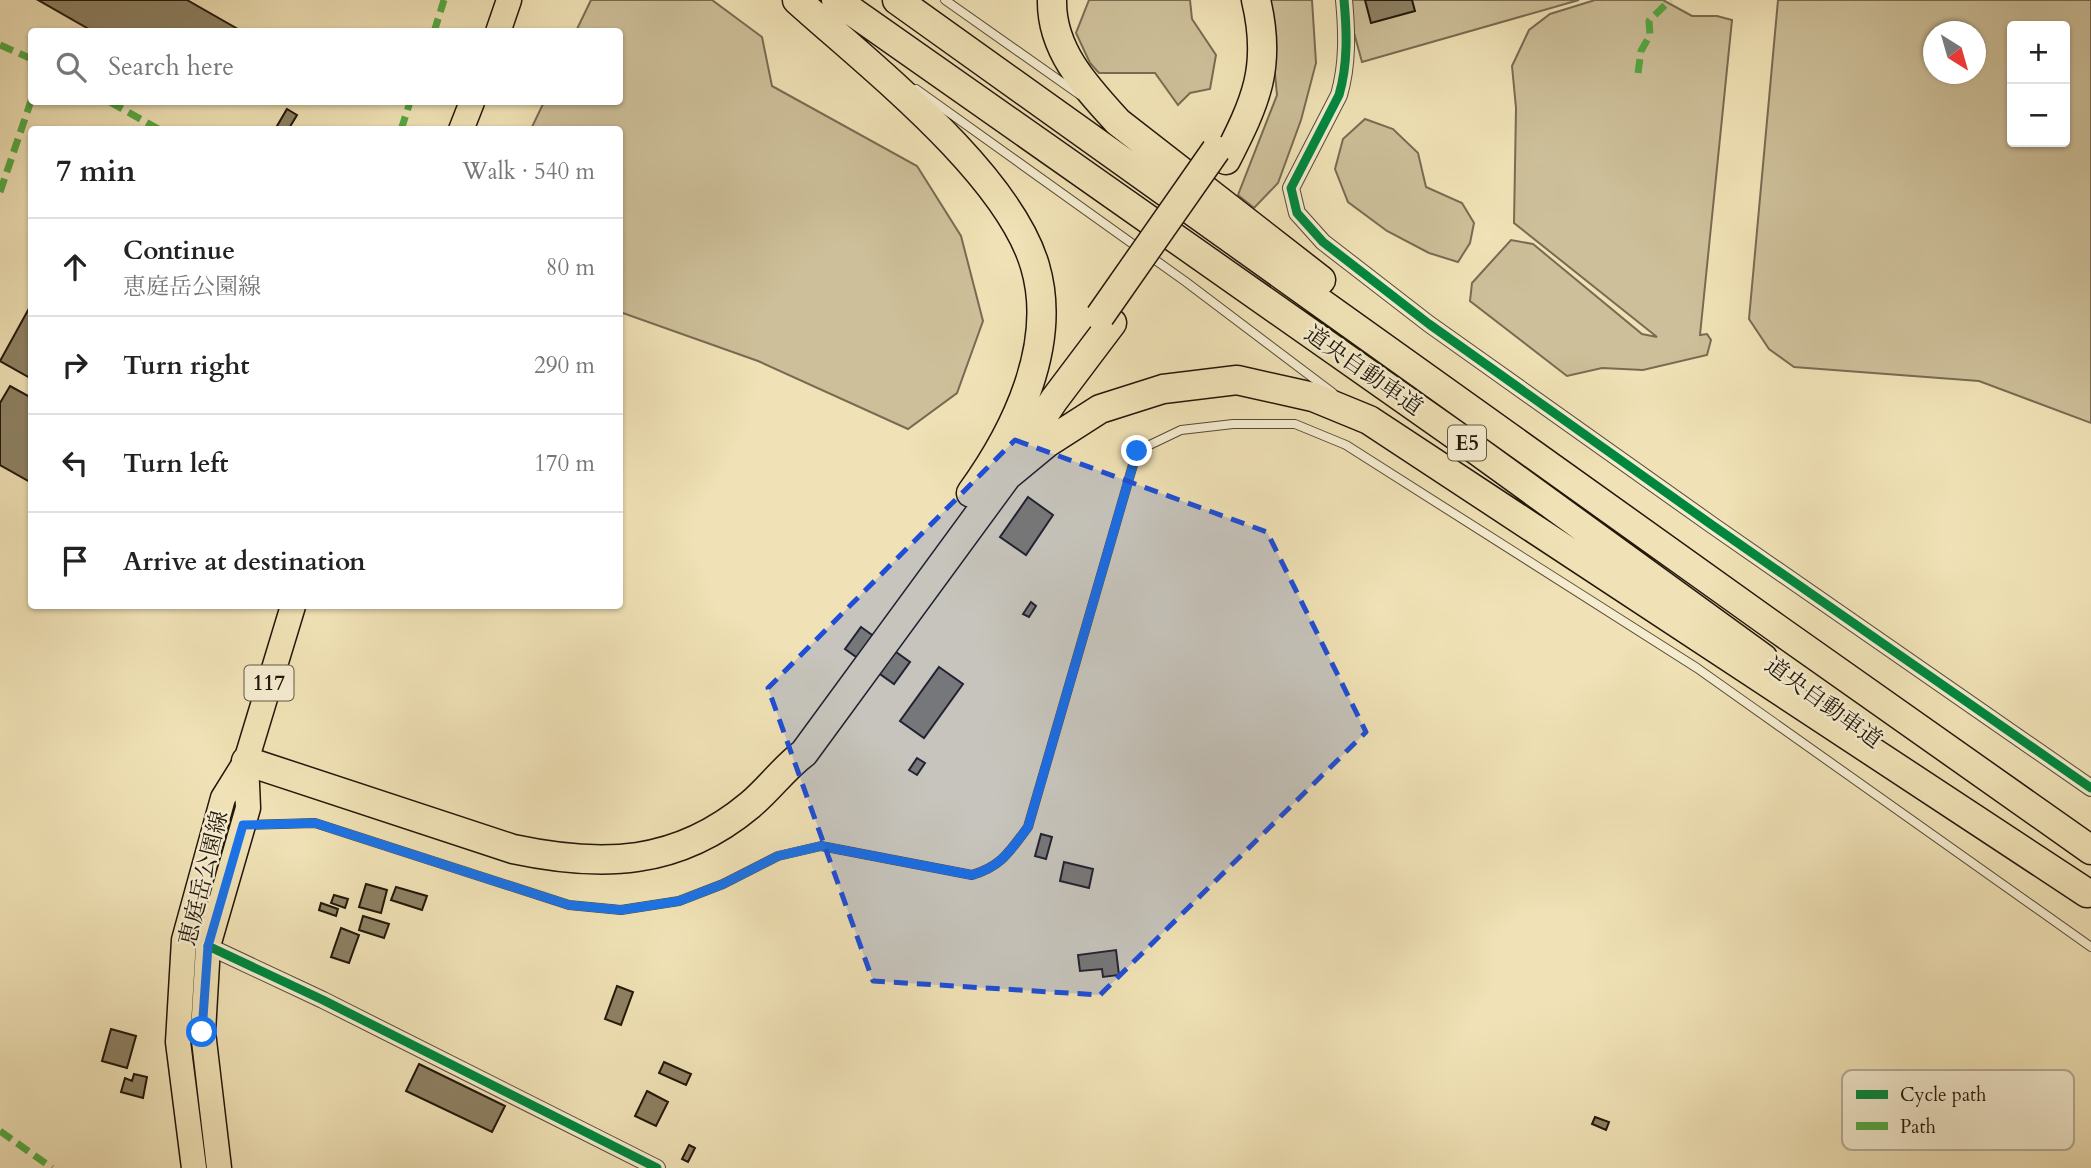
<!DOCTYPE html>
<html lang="en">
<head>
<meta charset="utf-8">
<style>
	body { margin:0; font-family:Cardo,"Noto Serif JP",serif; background:#f6f6f6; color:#222 }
	.controls { position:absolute; right:21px; top:21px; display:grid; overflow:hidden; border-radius:7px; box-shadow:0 2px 5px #0004 }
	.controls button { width:63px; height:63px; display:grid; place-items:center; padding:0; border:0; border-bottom:2px solid #e0e0e0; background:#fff; color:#222; font:35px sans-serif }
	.compass { position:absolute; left:1923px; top:21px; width:63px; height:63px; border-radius:50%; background:#fff; box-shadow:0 2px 5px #0004; rotate:143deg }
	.stop { position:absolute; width:21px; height:21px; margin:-16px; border:5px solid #1a73e8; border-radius:50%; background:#fff }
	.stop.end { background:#1a73e8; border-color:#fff; box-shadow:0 2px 7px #0008 }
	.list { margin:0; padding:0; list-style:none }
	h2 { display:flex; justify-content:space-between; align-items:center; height:91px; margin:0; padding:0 28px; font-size:30px }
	h2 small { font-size:23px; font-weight:400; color:#767676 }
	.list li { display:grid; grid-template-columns:46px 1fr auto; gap:21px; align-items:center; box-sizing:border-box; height:98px; padding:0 28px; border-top:2px solid #e0e0e0 }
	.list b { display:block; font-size:26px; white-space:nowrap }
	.list p { margin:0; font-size:23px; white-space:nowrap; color:#767676 }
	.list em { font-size:23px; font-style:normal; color:#767676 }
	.icon { flex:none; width:38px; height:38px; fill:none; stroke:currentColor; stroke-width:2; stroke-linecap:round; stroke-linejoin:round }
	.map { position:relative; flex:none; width:2091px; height:1168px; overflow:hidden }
	.search { position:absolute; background:#fff; box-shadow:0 2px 5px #0004; left:28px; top:28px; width:595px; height:77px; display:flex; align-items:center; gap:18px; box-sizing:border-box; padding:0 24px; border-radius:7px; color:#767676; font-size:26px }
	.panel { position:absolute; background:#fff; box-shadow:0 2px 5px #0004; left:28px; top:126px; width:595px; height:483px; border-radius:7px }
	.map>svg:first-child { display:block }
	.green { fill:#cdbf99; stroke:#786b52; stroke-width:2; fill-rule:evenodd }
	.building { fill:#8d8163; stroke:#22170a; stroke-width:2 }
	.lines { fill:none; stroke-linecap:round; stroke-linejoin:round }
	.service-casing { stroke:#564a35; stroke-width:10 }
	.minor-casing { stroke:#564a35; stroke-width:18 }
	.primary-casing { stroke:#22170a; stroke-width:27 }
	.motorway-casing { stroke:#22170a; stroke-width:31 }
	.service { stroke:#f5ecd0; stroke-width:8 }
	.minor { stroke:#f5ecd0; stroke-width:16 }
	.primary { stroke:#f0e2b6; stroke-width:24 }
	.motorway { stroke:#f0e2b6; stroke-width:28 }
	.motorway-bridge-casing { stroke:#22170a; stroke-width:31; stroke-linecap:butt }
	.motorway-bridge { stroke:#f0e2b6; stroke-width:28 }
	.quiet { stroke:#53a941; stroke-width:7; stroke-dasharray:14 7; stroke-linecap:butt }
	.cycleway-casing { stroke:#f5ecd0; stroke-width:13 }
	.cycleway { stroke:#00873e; stroke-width:9 }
	.route { stroke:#1a73e8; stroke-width:9 }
	.marked { fill:#1d4ed8; fill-opacity:0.2; stroke:#1d4ed8; stroke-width:5; stroke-dasharray:14 9; stroke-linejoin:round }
	.labels { text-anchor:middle; stroke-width:5; stroke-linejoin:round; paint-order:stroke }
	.shield { fill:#f5ecd0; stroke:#615745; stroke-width:2 }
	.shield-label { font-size:21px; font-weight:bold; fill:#22170a }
	.street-label { font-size:23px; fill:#22170a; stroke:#f5ecd0 }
	.key { fill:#f5ecd0; stroke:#b6ac95; stroke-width:2 }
	.key-label { font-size:19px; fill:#22170a }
</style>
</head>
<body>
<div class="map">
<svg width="2091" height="1168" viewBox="0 0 2091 1168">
	<rect width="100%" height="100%" fill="#f0e2b6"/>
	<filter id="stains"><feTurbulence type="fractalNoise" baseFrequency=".00286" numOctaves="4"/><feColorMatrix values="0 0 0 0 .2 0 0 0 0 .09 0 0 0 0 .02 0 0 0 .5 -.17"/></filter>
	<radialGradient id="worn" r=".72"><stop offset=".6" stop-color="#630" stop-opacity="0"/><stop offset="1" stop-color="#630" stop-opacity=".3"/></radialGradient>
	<!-- green -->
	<path class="green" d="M 591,0 L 712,0 L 762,37 L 772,86 L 917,166 L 961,236 L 983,321 L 957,393 L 908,429 L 758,361 L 620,312 L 620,130 L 531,129 L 544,102 L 620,102 L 620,32 L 576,31 Z
		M 1089,0 L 1190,0 L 1192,19 L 1216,55 L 1210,89 L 1190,93 L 1178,105 L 1155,73 L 1099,73 L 1090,63 L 1076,33 Z
		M 1268,0 L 1312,0 L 1316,63 L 1301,120 L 1278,183 L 1254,208 L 1238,195 L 1277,95 Z
		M 1345,0 L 1579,0 L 1362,62 Z
		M 1595,0 L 1663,0 L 1692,16 L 1717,16 L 1732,20 L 1700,335 L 1707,334 L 1711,340 L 1707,355 L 1643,370 L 1602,368 L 1567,376 L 1470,301 L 1472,283 L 1511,240 L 1533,244 L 1642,334 L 1657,337 L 1514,223 L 1516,108 L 1512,66 L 1529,30 L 1550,14 Z
		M 1778,0 L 2091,0 L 2091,423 L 1979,381 L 1794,367 L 1769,349 L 1749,319 ZM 2065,26 L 2065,142 L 2012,142 L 2012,26 ZM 1934,32 L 1976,32 L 1976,74 L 1934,74 Z
		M 1365,119 L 1393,129 L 1418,153 L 1426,187 L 1462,203 L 1474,223 L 1470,243 L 1458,262 L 1429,253 L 1387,231 L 1348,202 L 1335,169 L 1343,139 Z"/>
	<!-- building -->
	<path class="building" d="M 38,0 L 187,0 L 243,32 L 94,32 Z
		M 1365,0 L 1412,0 L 1415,11 L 1371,23 Z
		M 287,109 L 297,115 L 288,130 L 283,130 L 277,126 Z
		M 32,303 L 32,379 L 0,361 Z
		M 10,386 L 32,398 L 32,483 L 0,465 L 0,403 Z
		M 1028,497 L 1053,515 L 1026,555 L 1000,537 Z
		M 1031,602 L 1036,606 L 1029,617 L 1023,614 Z
		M 861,627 L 910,662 L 894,684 L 845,649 Z
		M 939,667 L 963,684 L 924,738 L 900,721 Z
		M 917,758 L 925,763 L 917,775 L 909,770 Z
		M 1041,834 L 1052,837 L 1046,859 L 1035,856 Z
		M 1064,862 L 1093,869 L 1089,888 L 1060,881 Z
		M 366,884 L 387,890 L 381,913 L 359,907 Z
		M 396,887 L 427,896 L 422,910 L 391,900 Z
		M 334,895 L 348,899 L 345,908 L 331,903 Z
		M 321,903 L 338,909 L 336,916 L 319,910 Z
		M 363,916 L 389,924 L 384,938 L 359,930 Z
		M 341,928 L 359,935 L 349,963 L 331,957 Z
		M 1116,950 L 1119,975 L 1103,977 L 1102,969 L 1080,971 L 1078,955 Z
		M 617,986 L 633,992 L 621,1025 L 605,1019 Z
		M 111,1029 L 136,1036 L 127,1068 L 102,1061 Z
		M 664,1062 L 691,1074 L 686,1085 L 659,1073 Z
		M 419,1064 L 505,1106 L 492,1132 L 406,1091 Z
		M 134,1074 L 147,1077 L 143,1098 L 121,1092 L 125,1078 L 132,1081 Z
		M 647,1091 L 668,1102 L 656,1126 L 635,1116 Z
		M 1595,1117 L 1609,1122 L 1606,1130 L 1592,1124 Z
		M 689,1145 L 695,1148 L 688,1162 L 682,1159 Z"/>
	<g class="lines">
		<!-- service casing -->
		<g class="service-casing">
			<path id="service" d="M 945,0 L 1080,95
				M 916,89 L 1186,282 L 1333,393
				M 246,825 L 315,823 L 569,905 L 621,910 L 679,901 L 723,884 L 778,856 L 821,846 L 972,875 C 1002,866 1010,851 1028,827 L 1137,451 L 1181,430 L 1233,424 L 1295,424 L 1346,445 L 1697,668 L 2091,947"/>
		</g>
		<!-- minor casing -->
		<g class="minor-casing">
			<path id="minor" d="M 1344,0 C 1347,32 1348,64 1339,95 L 1291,188 L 1297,213 L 1323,242 L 1429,324 L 1712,525 L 2091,788
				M 208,946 L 323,1000 L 657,1168"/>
		</g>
		<!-- primary casing -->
		<g class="primary-casing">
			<path id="primary" d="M 498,32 L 509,0
				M 461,130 L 472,102
				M 194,1168 L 178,1042 L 184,940 L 223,798 L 246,761 L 293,606
				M 219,1168 L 203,1032 L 208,946 L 248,808 L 246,761"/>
		</g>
		<!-- motorway casing -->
		<g class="motorway-casing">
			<path id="motorway" d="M 797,0 C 869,65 1008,173 1035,266 C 1058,344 1016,431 971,493
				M 836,0 L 1468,444 L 1763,658
				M 897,0 L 1779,630 L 2091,850
				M 1052,0 C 1051,50 1086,87 1118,122 L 1321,280
				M 1226,160 C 1256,101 1272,67 1256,0
				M 1014,460 L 1054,400 L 1112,323
				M 246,761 L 513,849 C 602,868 677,866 750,805 C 770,788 784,768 804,753 L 1007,476 L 1047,443 L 1100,409 L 1163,389 L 1237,380 L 1313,397 L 1369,420 L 2087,893"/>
		</g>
		<!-- service -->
		<use href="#service" class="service"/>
		<!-- minor -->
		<use href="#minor" class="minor"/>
		<!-- primary -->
		<use href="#primary" class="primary"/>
		<!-- motorway -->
		<use href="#motorway" class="motorway"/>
		<!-- motorway-bridge casing -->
		<g class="motorway-bridge-casing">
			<path id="motorway-bridge" d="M 1100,316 L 1216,150"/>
		</g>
		<!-- motorway-bridge -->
		<use href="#motorway-bridge" class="motorway-bridge"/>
		<!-- quiet -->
		<path class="quiet" d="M 434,32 L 444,0
			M 0,45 L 32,59
			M 1638,73 L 1641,51 L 1650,35 L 1649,21 L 1670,0
			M 110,102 L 160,130
			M 401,130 L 410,102
			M 0,192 L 32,98
			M 0,1131 L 52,1168"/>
		<!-- cycleway casing -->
		<g class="cycleway-casing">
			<path id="cycleway" d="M 1344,0 C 1347,32 1348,64 1339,95 L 1291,188 L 1297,213 L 1323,242 L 1429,324 L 1712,525 L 2091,788
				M 208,946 L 323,1000 L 657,1168"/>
		</g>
		<!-- cycleway -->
		<use href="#cycleway" class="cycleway"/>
	</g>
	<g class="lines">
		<!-- route -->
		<path class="route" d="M 202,1032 L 208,946 L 243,825 L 315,823 L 569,905 L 621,910 L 679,901 L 723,884 L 778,856 L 821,846 L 972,875 C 1002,866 1010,851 1028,827 L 1137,451"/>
	</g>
	<!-- marked area -->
	<path class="marked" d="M 1015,440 L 1267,532 L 1366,732 L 1100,995 L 873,981 L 768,688 Z"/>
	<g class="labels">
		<!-- shield labels -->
		<g class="shield">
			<rect x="1448" y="425.5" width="38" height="35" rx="5"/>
			<rect x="244.5" y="665.5" width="49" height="35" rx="5"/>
		</g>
		<g class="shield-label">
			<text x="1467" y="450">E5</text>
			<text x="269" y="690">117</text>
		</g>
		<!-- street labels -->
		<g class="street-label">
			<text transform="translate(1364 370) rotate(35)" y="8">道央自動車道</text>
			<text transform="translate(1824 702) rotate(36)" y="8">道央自動車道</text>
			<text transform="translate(203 878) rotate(-76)" y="8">恵庭岳公園線</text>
		</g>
	</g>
	<!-- legend -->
	<rect x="1842" y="1070" width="232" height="80" rx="10" class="key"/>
	<rect x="1856" y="1090" width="32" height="9" fill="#00873e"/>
	<rect x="1856" y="1122" width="32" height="8" fill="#53a941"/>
	<g class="key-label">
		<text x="1900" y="1101">Cycle path</text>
		<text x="1900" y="1133">Path</text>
	</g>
	<rect width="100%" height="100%" filter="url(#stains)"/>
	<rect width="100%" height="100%" fill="url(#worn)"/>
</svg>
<div class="controls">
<button>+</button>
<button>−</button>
</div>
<svg class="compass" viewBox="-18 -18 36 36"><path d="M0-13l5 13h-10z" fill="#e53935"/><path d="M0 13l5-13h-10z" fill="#767676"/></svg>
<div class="stop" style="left:202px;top:1032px"></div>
<div class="stop end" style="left:1137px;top:451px"></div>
<div class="search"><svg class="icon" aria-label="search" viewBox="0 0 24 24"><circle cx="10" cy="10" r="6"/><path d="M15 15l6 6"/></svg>Search here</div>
<section class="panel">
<h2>7 min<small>Walk · 540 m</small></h2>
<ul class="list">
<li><svg class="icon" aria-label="ahead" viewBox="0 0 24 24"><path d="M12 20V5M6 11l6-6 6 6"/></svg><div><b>Continue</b><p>恵庭岳公園線</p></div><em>80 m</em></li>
<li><svg class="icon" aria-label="right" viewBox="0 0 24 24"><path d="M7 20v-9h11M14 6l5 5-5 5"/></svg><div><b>Turn right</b></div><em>290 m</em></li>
<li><svg class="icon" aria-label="left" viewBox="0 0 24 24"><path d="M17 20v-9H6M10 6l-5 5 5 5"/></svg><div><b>Turn left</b></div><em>170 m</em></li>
<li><svg class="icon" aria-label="arrive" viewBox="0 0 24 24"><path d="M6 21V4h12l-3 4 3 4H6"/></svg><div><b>Arrive at destination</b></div></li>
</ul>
</section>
</div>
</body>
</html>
